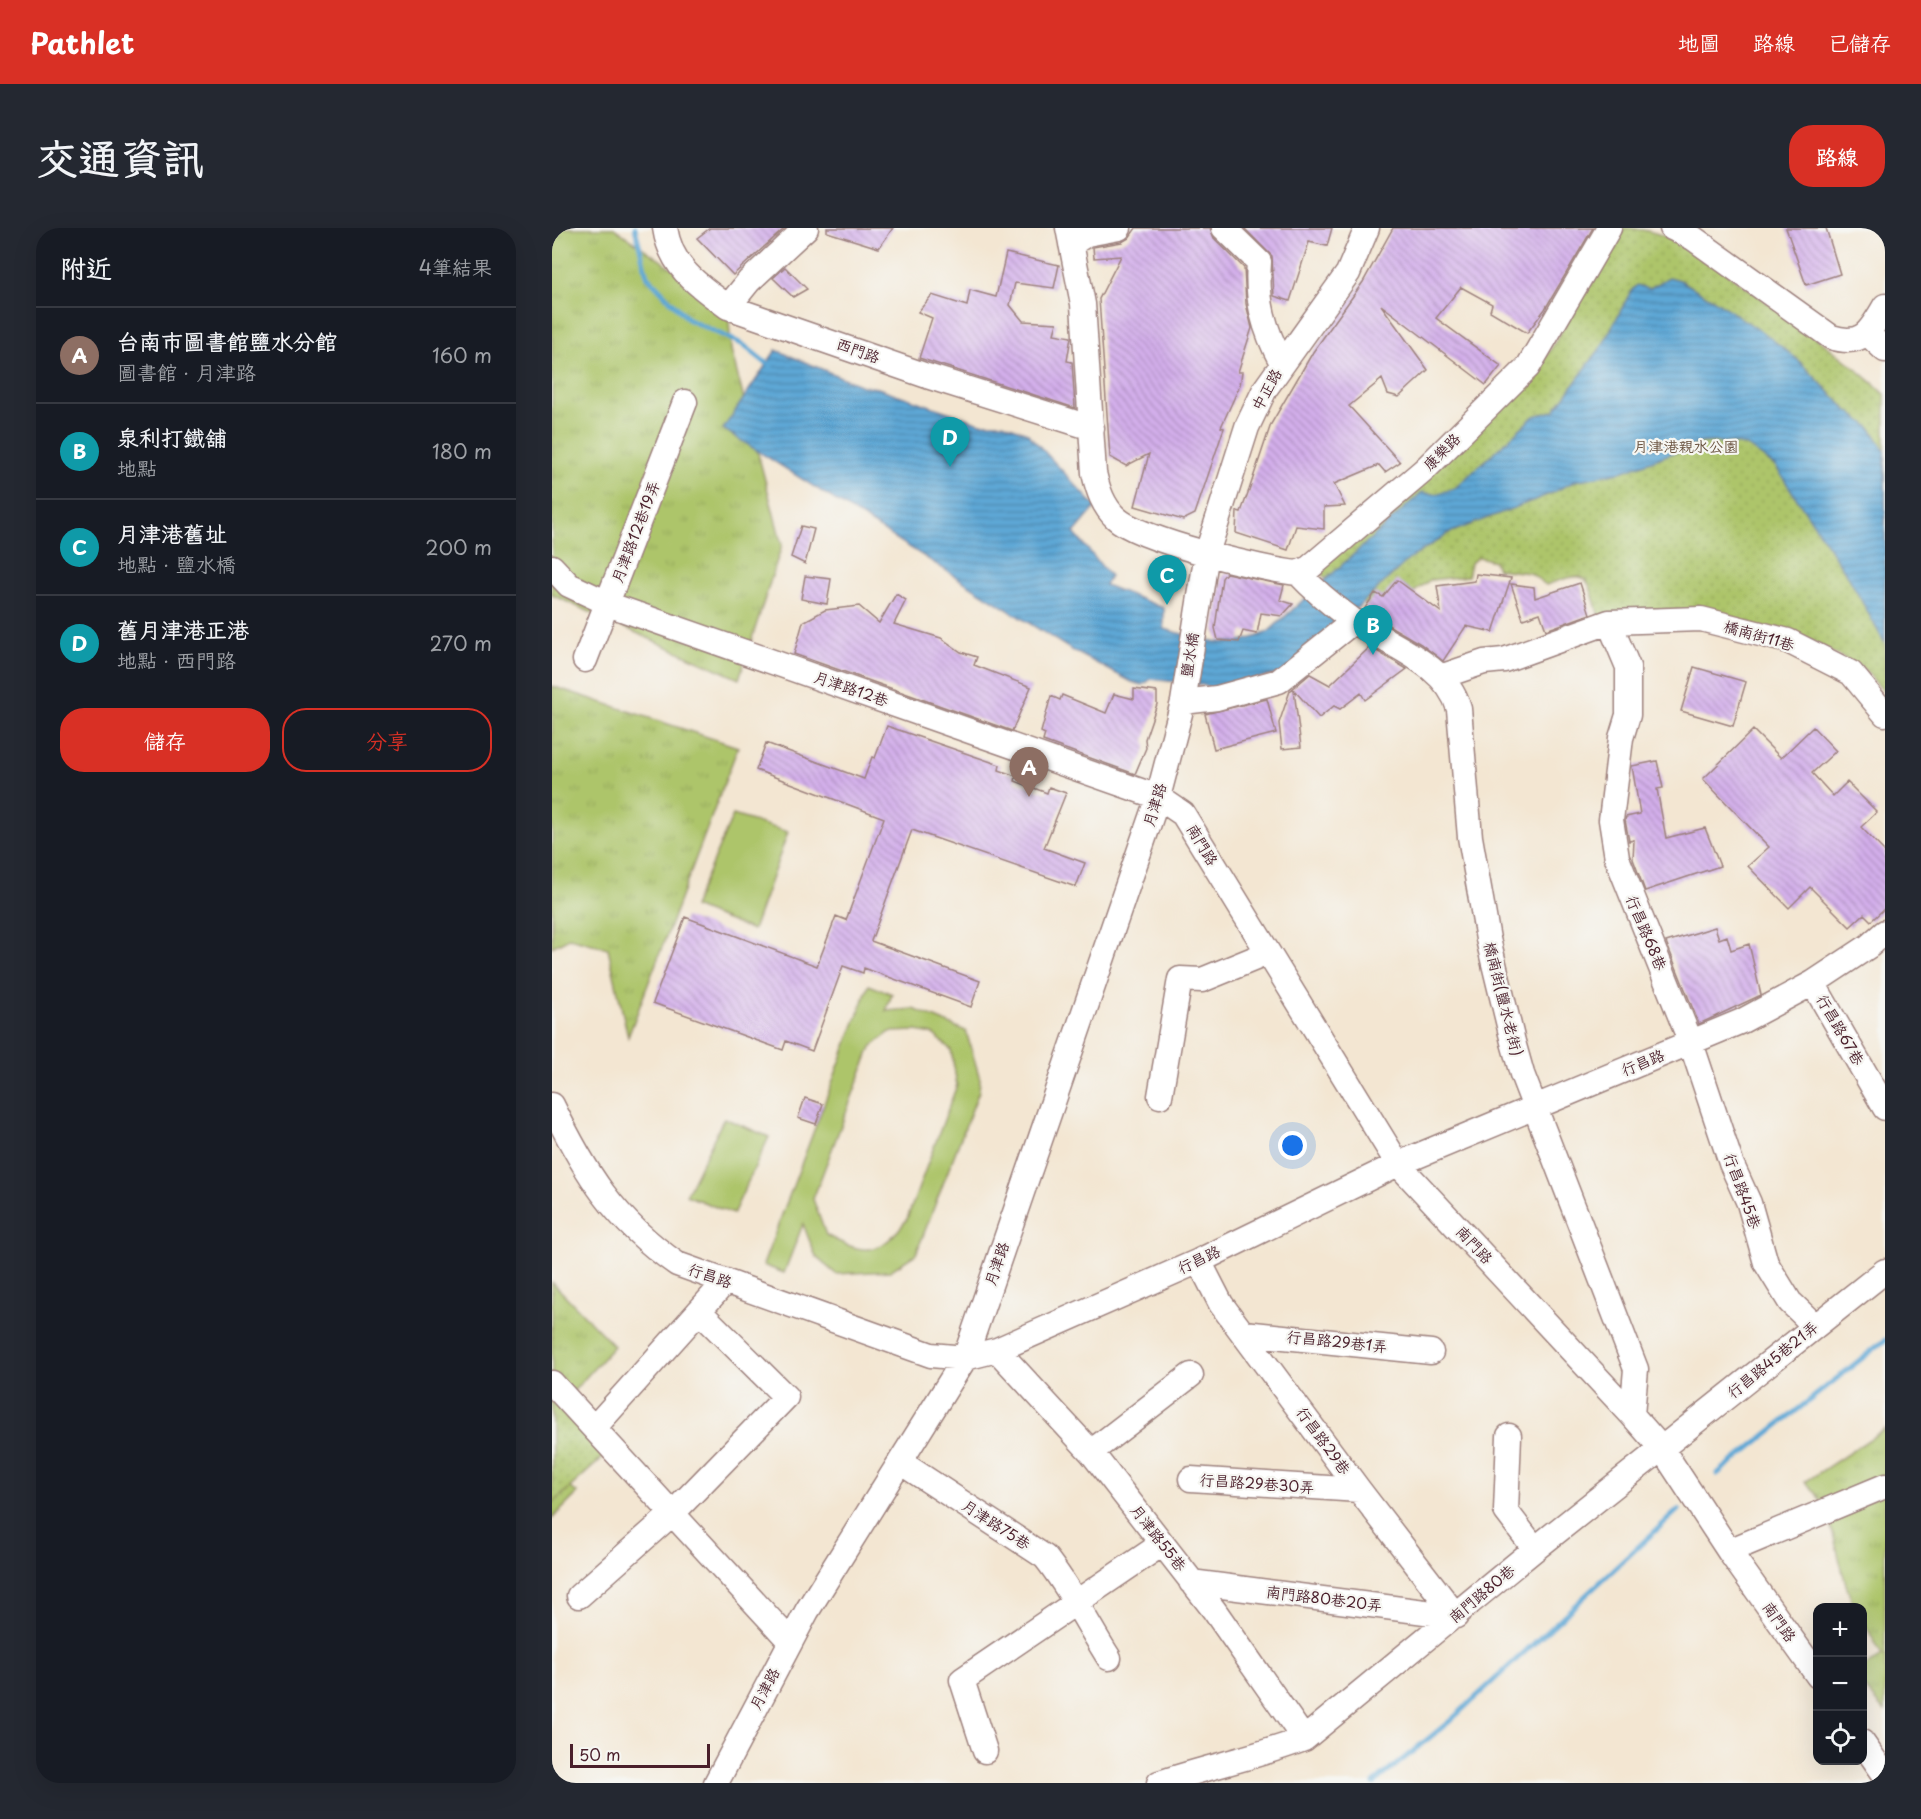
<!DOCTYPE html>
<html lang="zh-TW">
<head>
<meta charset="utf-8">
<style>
	body { margin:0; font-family:"Playpen Sans","LXGW WenKai TC",sans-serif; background:#242831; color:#f1f3f6 }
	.controls { position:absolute; right:18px; bottom:18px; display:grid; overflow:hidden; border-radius:12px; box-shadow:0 6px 24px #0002 }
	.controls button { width:54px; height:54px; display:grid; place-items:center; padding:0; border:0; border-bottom:2px solid #363941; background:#171b24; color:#f1f3f6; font:30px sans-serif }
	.scale { position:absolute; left:18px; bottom:15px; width:140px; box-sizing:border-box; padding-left:6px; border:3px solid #4a1f2b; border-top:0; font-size:16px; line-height:21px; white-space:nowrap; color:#4a1f2b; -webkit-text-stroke:4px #f6f6f2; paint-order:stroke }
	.you { position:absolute; left:741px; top:918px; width:21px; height:21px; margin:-15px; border:4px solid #fff; border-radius:50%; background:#1a73e8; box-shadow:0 0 0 9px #1a73e833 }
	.badge { display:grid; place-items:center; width:39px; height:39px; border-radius:50%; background:#d93025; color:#fff; font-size:20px; font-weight:700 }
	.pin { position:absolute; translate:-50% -50px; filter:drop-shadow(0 2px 3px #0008) }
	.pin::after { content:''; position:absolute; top:32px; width:21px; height:18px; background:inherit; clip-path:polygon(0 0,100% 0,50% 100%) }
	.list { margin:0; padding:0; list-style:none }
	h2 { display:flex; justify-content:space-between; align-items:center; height:78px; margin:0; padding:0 24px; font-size:26px }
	h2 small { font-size:20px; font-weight:400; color:#9ea1a6 }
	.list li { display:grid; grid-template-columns:39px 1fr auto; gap:18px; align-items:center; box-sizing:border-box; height:96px; padding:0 24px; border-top:2px solid #363941 }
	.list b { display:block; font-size:22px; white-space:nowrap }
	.list p { margin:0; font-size:20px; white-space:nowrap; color:#9ea1a6 }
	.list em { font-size:20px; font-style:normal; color:#9ea1a6 }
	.actions { display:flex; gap:12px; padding:18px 24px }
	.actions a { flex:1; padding:14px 0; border:2px solid #d93025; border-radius:24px; text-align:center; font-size:21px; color:#d93025 }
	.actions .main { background:#d93025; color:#fff }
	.icon { flex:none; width:33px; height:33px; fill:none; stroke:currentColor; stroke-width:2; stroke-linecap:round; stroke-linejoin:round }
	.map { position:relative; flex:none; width:1333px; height:1555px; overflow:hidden; border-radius:24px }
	header { display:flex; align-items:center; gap:36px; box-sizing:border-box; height:84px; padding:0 30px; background:#d93025; color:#fff }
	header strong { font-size:28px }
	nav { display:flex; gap:33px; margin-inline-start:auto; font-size:21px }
	.intro { display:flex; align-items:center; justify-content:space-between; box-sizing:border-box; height:144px; padding:0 36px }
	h1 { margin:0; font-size:42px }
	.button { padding:15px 27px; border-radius:24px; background:#d93025; color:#fff; font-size:21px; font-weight:700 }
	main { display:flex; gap:36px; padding:0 36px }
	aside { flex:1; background:#171b24; border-radius:24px; box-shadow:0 6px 24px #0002 }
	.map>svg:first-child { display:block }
	.grass { fill:url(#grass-tufts); stroke:#7c724a; stroke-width:1.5 }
	.park { fill:url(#park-dots); stroke:#7c724a; stroke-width:1.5 }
	.pitch { fill:#adc56a; stroke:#7c724a; stroke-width:1.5; fill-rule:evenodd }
	.water { fill:url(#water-rules); stroke:#546380; stroke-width:1.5 }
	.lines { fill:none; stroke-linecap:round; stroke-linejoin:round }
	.stream { stroke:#5da7d5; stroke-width:5 }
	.building { fill:url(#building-back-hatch) }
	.minor-casing { stroke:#9e827e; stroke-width:27 }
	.minor { stroke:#fff; stroke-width:24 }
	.labels { text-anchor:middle; stroke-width:4.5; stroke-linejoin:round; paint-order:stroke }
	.street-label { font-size:15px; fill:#4a1f2b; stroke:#f6f6f2 }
	.park-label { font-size:15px; fill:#68513e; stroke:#f6f6f2 }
</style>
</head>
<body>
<header>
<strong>Pathlet</strong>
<nav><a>地圖</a><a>路線</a><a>已儲存</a></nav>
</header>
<div class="intro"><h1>交通資訊</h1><a class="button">路線</a></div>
<main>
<aside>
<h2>附近<small>4筆結果</small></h2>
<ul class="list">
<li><span class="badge" style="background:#8d6e63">A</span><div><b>台南市圖書館鹽水分館</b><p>圖書館 · 月津路</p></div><em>160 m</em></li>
<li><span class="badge" style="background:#0f9aa8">B</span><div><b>泉利打鐵舖</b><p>地點</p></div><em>180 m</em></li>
<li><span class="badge" style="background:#0f9aa8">C</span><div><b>月津港舊址</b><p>地點 · 鹽水橋</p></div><em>200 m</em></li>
<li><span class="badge" style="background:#0f9aa8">D</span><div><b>舊月津港正港</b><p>地點 · 西門路</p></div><em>270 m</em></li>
</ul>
<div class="actions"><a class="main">儲存</a><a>分享</a></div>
</aside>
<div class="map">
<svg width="1333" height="1555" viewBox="0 0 1333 1555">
	<defs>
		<pattern id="grass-tufts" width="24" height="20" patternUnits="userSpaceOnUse" patternTransform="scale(1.5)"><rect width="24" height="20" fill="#adc56a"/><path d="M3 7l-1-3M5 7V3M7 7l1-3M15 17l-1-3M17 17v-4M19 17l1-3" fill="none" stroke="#96a95c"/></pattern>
		<pattern id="park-dots" width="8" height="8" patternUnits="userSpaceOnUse" patternTransform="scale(1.5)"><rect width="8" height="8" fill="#adc56a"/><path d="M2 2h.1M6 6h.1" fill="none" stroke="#96a95c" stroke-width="1.8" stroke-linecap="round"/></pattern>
		<pattern id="water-rules" width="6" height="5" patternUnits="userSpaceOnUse" patternTransform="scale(1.5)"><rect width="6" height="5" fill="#5da7d5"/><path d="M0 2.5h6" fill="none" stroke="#4f87ad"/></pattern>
		<pattern id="building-back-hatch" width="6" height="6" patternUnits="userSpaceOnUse" patternTransform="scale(1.5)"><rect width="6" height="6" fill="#d3afeb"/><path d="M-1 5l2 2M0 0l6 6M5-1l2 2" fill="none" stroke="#ad8ebf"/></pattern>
	</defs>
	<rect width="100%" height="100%" fill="#f6f6f2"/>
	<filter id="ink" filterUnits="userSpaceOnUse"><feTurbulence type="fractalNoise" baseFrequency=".0167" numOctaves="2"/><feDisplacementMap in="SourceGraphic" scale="12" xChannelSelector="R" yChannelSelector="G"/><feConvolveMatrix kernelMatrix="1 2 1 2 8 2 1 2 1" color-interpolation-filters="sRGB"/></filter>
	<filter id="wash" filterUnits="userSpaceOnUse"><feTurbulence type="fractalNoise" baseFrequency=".008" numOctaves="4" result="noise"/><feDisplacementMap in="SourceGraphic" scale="24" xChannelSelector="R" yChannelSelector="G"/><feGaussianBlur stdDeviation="1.35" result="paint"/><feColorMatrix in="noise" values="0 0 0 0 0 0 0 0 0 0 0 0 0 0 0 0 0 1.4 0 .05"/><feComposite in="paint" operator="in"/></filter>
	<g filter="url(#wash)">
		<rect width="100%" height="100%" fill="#f3e6d2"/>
		<!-- grass -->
		<path class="grass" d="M 0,0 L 62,0 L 176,79 L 179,122 L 230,317 L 187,451 L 0,367 Z
			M 0,458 L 186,519 L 76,809 L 56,720 L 17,710 L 0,719 Z
			M 0,1054 L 62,1118 L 1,1186 L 7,1252 L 26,1265 L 0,1291 Z
			M 1333,1201 L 1333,1483 L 1311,1458 L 1311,1440 L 1330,1428 L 1311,1392 L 1310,1380 L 1303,1379 C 1285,1347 1284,1276 1253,1254 Z"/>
		<!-- park -->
		<path class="park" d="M 1071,0 C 1124,0 1171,43 1212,72 C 1254,102 1295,131 1333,166 L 1333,465 L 1313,442 L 1250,408 L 1047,388 C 1034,345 1038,342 994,357 L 978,345 L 945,341 L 942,333 L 926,329 L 919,335 L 916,348 L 878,352 L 831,388 L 764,343 L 984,146 Z
			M 0,1164 L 57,1224 L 0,1276 Z"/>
		<!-- pitch -->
		<path class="pitch" d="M 181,587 L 236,604 L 201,702 L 141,679 Z
			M 317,757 L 340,766 L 334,783 L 362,781 L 414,803 L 428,851 L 427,863 L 364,1026 L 338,1043 L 284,1046 L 264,1029 L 251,996 L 232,1045 L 211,1037 ZM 364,803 L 381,806 L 399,822 L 405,857 L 355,991 C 328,1028 313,1028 274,1007 L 261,971 L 319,819 L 338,804 Z
			M 172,890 L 217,909 L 181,986 L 134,967 Z"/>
		<!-- water -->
		<path class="water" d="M 1117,49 L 1128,52 L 1162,72 L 1216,108 L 1245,131 L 1296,183 L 1318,199 L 1333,223 L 1333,416 L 1297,350 L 1224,239 L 1195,218 L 1165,214 L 1148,215 L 1072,243 L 1023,253 L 998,266 L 897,305 L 856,332 L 749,433 L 726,446 L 658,460 L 651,457 L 599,451 L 591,457 L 580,454 L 518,421 L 171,201 L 224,122 L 310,158 L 326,160 L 428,195 L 451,195 L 475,205 L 544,279 L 522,305 L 558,348 L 553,357 L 612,380 L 612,401 C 653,412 675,423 716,404 L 870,264 C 882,268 892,264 903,260 L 982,188 L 1002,183 L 1050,118 L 1079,63 L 1085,57 L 1097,61 Z"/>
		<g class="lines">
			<!-- stream -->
			<path class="stream" d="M 83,0 L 95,48 L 137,92 L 190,116 L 219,139
				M 1165,1246 L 1333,1112
				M 822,1555 L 898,1493 L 1126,1282"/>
		</g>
		<g id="blocks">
			<!-- building -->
			<path class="building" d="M 158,0 L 233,0 L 181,47 L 145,10 Z
				M 275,0 L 341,0 L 327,20 L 275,4 Z
				M 584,0 L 658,0 L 662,10 L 692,40 L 694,76 L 700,100 L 686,144 L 690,144 L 688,157 L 669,199 L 672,200 L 643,286 L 631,292 L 583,278 L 597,226 L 574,238 L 558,229 L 547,71 L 569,28 L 542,30 L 541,19 L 570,14 L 577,10 Z
				M 692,0 L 780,0 L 775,18 L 757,14 L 738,73 L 722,68 L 720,28 Z
				M 841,0 L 1041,0 L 993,81 L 975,105 L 938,83 L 940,76 L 909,59 L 884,90 L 949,138 L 934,157 L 829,77 L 876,142 L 847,169 L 836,166 L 830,151 L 797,178 L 848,234 L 833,244 L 827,237 L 782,256 L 793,278 L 772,279 L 772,301 L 744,298 L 736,322 L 684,305 L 685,283 L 689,284 L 697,262 L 719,196 L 761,124 L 811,54 Z
				M 1234,0 L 1274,0 L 1288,46 L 1254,57 Z
				M 454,25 L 507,37 L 502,60 L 463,55 L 458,77 L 471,93 L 505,95 L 502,106 L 519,109 L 515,133 L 520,134 L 523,180 L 367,130 L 380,90 L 366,84 L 380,67 L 415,78 L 418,62 L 444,69 Z
				M 233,39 L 255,61 L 241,69 L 221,50 Z
				M 249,298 L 262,301 L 253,336 L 239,329 Z
				M 674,345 L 732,357 L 728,372 L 741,376 L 730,388 L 709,385 L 705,406 L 691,403 L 687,414 L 666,412 L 663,400 L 670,350 Z
				M 924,346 L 959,350 L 941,404 L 914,398 L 891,433 L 869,416 L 819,387 L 820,384 L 813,380 L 823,365 L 831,369 L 845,352 L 889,384 L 885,358 L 923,353 Z
				M 253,348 L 279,351 L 275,376 L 249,371 Z
				M 1028,355 L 1038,386 L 994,402 L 988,385 L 971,391 L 959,356 L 982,359 L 983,370 Z
				M 344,366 L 354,372 L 342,396 L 389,410 L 409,424 L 425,429 L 422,437 L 479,459 L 460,503 L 242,426 L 251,394 L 273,382 L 307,378 L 327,395 Z
				M 818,419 L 855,441 L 813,472 L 809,465 L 788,481 L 782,478 L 767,490 L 742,462 L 749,519 L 730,521 L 727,495 L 738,463 L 758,446 L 778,457 Z
				M 1142,439 L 1194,454 L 1181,498 L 1129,483 Z
				M 582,461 L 605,464 L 605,476 L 593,511 L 594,520 L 583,546 L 491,513 L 493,506 L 489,504 L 499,468 L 508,472 L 510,467 L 554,485 L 562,466 L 582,471 Z
				M 715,471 L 724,505 L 662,521 L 653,486 Z
				M 335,498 L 448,537 L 447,542 L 464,548 L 463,553 L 495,565 L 497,559 L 514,565 L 492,620 L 533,635 L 524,659 L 360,602 L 319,713 L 428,753 L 419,779 L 312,740 L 311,745 L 291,738 L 260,823 L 234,813 L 231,822 L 101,775 L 133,689 L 265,738 L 284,688 L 294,692 L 332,590 L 204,542 L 214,515 L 312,551 L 320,529 L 323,530 Z
				M 1261,499 L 1284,523 L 1260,545 L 1281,568 L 1295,554 L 1325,584 L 1309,599 L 1333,624 L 1333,680 L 1319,693 L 1312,686 L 1298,699 L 1258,659 L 1237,680 L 1196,638 L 1217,619 L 1151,551 L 1201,502 L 1229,530 Z
				M 1105,533 L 1111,560 L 1105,561 L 1114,610 L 1153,600 L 1168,638 L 1093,663 L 1081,631 L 1082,612 L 1077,613 L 1073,592 L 1074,589 L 1088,586 L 1080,538 Z
				M 1163,699 L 1167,711 L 1175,708 L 1179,722 L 1197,716 L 1209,767 L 1147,796 L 1114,714 Z
				M 253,870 L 271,876 L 264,896 L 246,890 Z"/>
		</g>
	</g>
	<g filter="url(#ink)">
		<use href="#blocks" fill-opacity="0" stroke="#9e827e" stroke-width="1.5"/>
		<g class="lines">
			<!-- minor casing -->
			<g class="minor-casing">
				<path id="minor" d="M 113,0 C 119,40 146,57 176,79
					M 254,0 L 197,53 L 176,79 L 375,148 L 540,200
					M 516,0 L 531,76 L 542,245 C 546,262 551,278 564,290 C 587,312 712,342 746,345 L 757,340 L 871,243 L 976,139 L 1057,0
					M 672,0 L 707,34 C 704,73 712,101 730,135
					M 1120,0 L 1141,10 L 1279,109 C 1311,119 1318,103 1333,78
					M 519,16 L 535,6 L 567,0
					M 1316,106 L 1333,122
					M 0,339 L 17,357 L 64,379 L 606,569 L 631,586 L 846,936 L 1080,1187 L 1110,1221 L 1177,1323 L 1266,1448
					M 746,345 C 762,362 780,377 799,391 C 835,417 894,434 907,481 L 918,609 L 936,711 L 961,814 L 970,846 L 1084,1141 L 1080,1187
					M 1057,394 L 1076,439 L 1076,487 L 1069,510 L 1059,592 L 1065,630 L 1139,815 L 1179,935 L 1197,975 L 1214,1035 L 1238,1074 L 1263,1098
					M 33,432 L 133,174
					M 888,449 L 932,434 L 952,432 L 1057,394 L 1149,391 L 1236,413 L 1299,445 L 1333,486
					M 631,474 L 665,470 L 727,453 L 802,393
					M 1261,755 L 1333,880
					M 608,868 L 628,751 L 650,752 L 716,725
					M 0,877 C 33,945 62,992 125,1036 L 379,1127 L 413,1130 L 445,1122 L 647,1033 L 846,936 L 1190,793 L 1261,755 L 1317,718 L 1333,704
					M 647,1033 L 669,1076 L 807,1262 L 904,1388
					M 692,1105 L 879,1124
					M 445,1122 L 539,1224 L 662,1382 L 752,1511
					M 0,1155 L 238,1413
					M 42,1200 L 174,1053
					M 957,1208 L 954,1283 L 983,1321
					M 539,1224 L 639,1147
					M 348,1234 L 493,1329 C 518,1360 536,1397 557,1430
					M 639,1251 L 807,1262
					M 1177,1323 L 1333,1258
					M 639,1354 L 904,1388
					M 27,1368 L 121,1285 L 234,1169 L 147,1083
					M 1310,1514 L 1333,1547
					M 433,1523 L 410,1452 L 610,1316
					M 164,1555 L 255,1383 L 413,1130 L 606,569 L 631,474 L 655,325 L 695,199 L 713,161 L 796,45 L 815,0
					M 607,1555 C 655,1539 705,1529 752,1511 L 983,1321 L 1333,1043"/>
			</g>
			<!-- minor -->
			<use href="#minor" class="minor"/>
		</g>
	</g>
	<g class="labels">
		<!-- street labels -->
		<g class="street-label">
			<text transform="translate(306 123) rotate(20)" y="5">西門路</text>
			<text transform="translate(715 162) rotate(-61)" y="5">中正路</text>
			<text transform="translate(890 224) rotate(-45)" y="5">康樂路</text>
			<text transform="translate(84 304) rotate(-69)" y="5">月津路12巷19弄</text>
			<text transform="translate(1207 408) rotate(16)" y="5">橋南街11巷</text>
			<text transform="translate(638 427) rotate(-81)" y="5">鹽水橋</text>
			<text transform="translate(299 461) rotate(19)" y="5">月津路12巷</text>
			<text transform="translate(603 577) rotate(-73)" y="5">月津路</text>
			<text transform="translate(650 617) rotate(59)" y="5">南門路</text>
			<text transform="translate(1094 705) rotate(67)" y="5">行昌路68巷</text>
			<text transform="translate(951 771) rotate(76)" y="5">橋南街(鹽水老街)</text>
			<text transform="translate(1288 802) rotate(60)" y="5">行昌路67巷</text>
			<text transform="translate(1091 835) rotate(-22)" y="5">行昌路</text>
			<text transform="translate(1190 963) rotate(70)" y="5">行昌路45巷</text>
			<text transform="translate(922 1017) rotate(47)" y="5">南門路</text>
			<text transform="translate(647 1032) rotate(-25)" y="5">行昌路</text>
			<text transform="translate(445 1036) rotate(-71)" y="5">月津路</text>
			<text transform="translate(158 1048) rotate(19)" y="5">行昌路</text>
			<text transform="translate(785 1114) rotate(6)" y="5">行昌路29巷1弄</text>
			<text transform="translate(1221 1132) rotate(-39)" y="5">行昌路45巷21弄</text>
			<text transform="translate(771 1213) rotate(54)" y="5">行昌路29巷</text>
			<text transform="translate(705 1256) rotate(4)" y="5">行昌路29巷30弄</text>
			<text transform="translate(444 1297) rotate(33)" y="5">月津路75巷</text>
			<text transform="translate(606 1310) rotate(52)" y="5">月津路55巷</text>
			<text transform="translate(930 1366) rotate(-40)" y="5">南門路80巷</text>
			<text transform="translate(772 1371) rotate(7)" y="5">南門路80巷20弄</text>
			<text transform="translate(1227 1394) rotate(55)" y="5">南門路</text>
			<text transform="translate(213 1461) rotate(-62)" y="5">月津路</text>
		</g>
		<!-- park labels -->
		<g class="park-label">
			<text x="1134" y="224">月津港親水公園</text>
		</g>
	</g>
</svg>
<div class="controls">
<button>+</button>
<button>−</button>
<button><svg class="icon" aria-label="locate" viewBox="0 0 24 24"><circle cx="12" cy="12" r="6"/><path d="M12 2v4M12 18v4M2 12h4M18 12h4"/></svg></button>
</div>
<div class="scale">50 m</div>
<div class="you"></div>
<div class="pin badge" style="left:477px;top:569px;background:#8d6e63">A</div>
<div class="pin badge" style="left:821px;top:427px;background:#0f9aa8">B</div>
<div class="pin badge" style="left:615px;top:377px;background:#0f9aa8">C</div>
<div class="pin badge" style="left:398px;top:239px;background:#0f9aa8">D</div>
</div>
</main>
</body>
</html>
